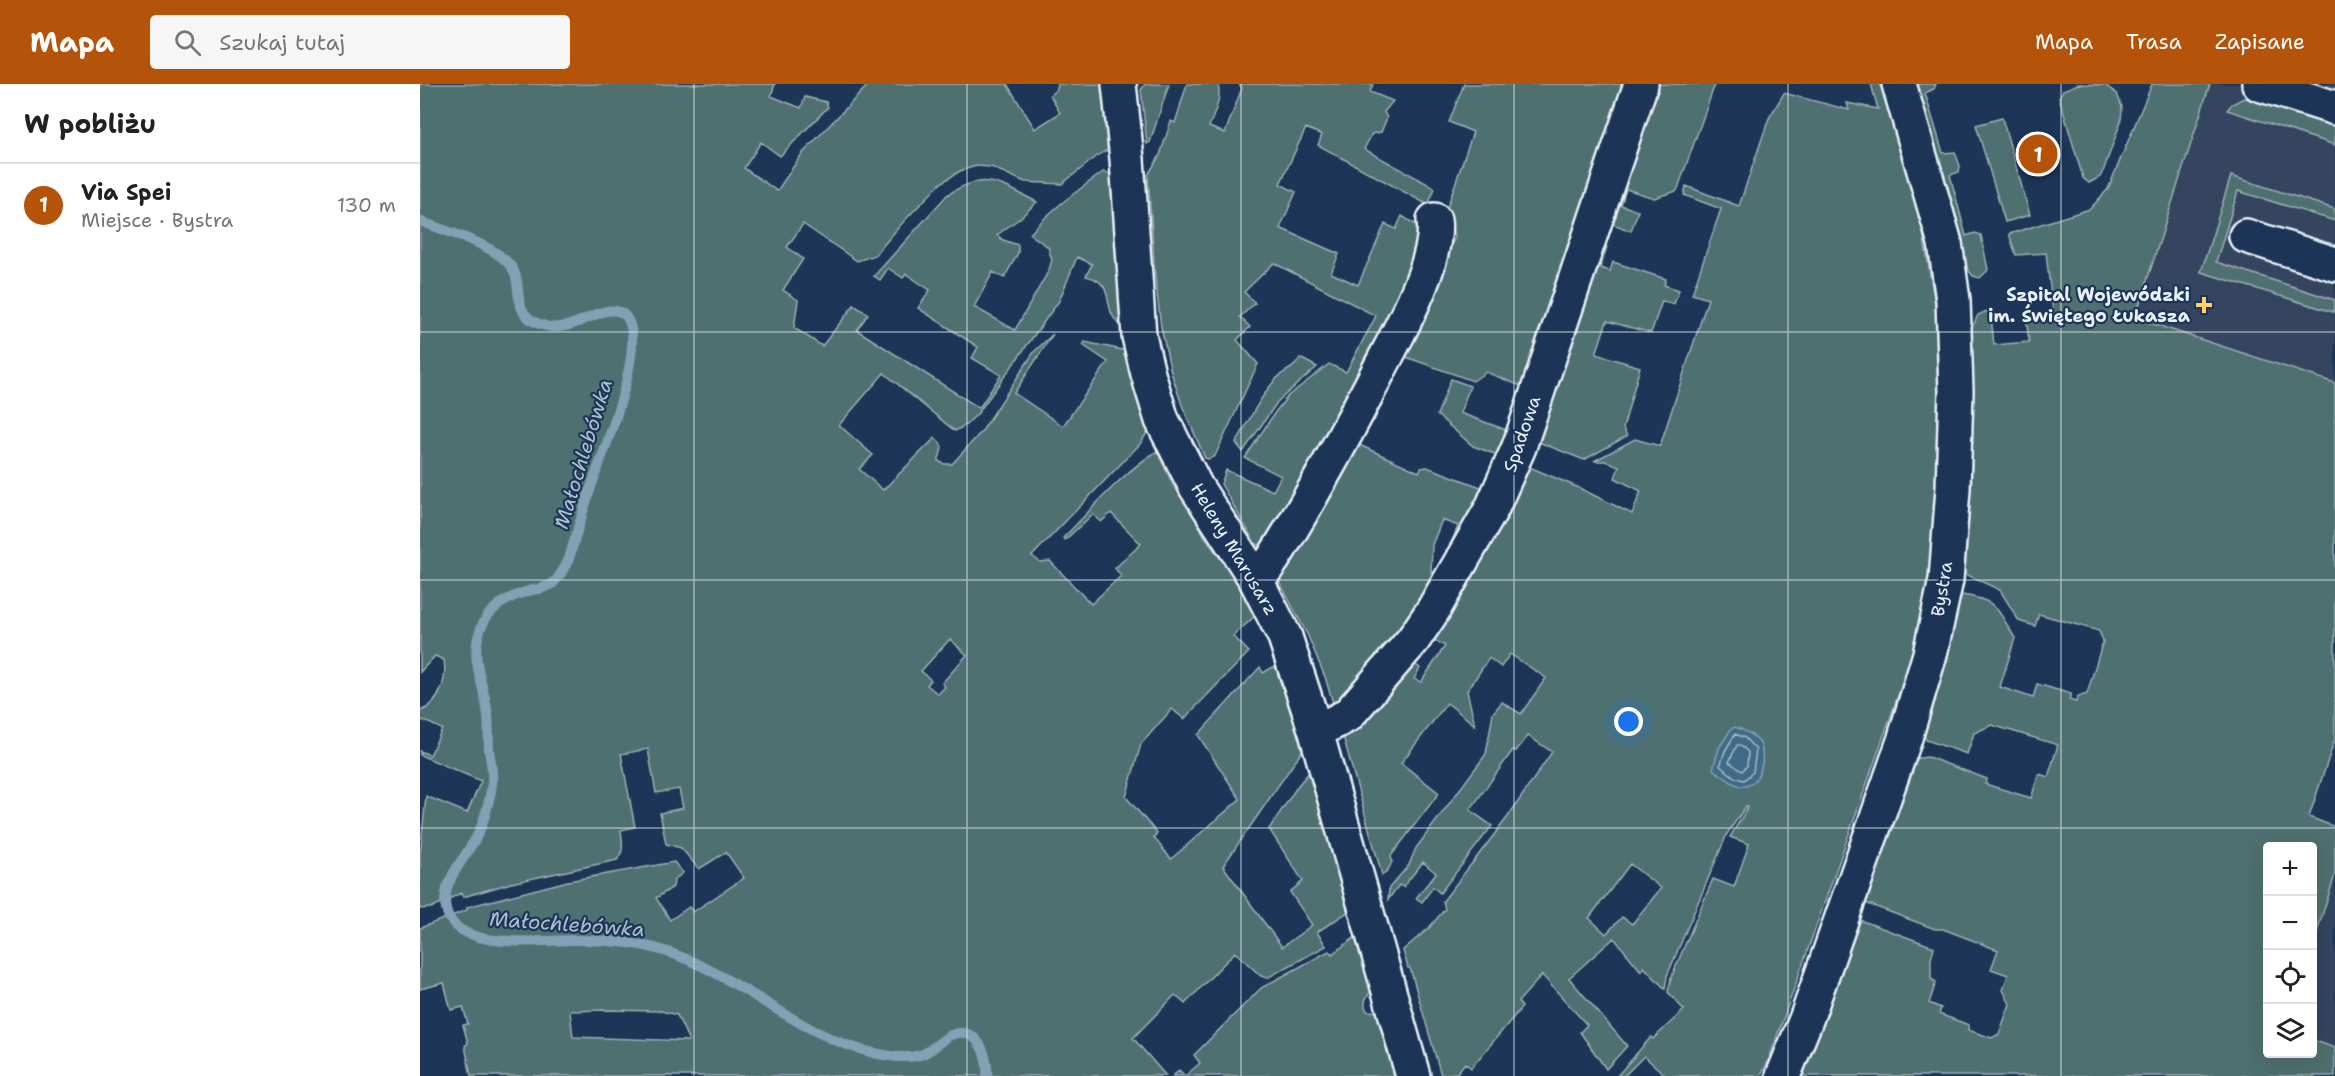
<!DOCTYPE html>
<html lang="pl">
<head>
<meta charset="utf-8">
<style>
	body { margin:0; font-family:"Shantell Sans",sans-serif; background:#f6f6f6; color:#222 }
	.controls { position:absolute; right:18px; bottom:18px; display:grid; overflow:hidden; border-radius:6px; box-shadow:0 6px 24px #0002 }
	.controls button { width:54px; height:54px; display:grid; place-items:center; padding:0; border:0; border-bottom:2px solid #e0e0e0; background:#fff; color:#222; font:30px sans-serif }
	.you { position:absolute; left:1209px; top:638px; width:21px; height:21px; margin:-15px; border:4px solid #fff; border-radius:50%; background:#1a73e8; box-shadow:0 0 0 9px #1a73e833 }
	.badge { display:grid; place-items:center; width:39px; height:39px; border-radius:50%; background:#b45309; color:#fff; font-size:20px; font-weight:700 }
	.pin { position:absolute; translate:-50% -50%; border:3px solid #fff; box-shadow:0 2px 6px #0006 }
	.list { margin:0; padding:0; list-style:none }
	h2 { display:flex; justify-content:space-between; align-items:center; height:78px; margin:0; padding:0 24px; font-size:26px }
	h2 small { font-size:20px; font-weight:400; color:#767676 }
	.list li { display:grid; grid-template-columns:39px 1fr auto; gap:18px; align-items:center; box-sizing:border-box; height:84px; padding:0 24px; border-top:2px solid #e0e0e0 }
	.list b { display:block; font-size:22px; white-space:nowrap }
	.list p { margin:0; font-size:20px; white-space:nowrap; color:#767676 }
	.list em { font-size:20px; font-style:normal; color:#767676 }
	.icon { flex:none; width:33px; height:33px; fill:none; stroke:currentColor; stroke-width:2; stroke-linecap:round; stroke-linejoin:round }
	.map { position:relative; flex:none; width:1915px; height:992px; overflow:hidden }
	header { display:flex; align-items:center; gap:36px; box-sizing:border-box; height:84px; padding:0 30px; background:#b45309; color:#fff }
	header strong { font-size:28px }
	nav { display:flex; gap:33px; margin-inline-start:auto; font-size:21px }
	.search { width:420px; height:54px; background:#f6f6f6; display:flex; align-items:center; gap:15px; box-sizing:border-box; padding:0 21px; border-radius:6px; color:#767676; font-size:22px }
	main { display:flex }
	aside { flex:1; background:#fff }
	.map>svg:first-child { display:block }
	.built { fill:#344561 }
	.green { fill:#50706f; stroke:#9cb0b4; stroke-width:1.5; fill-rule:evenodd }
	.water { fill:#406b86; stroke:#83a1b4; stroke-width:1.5 }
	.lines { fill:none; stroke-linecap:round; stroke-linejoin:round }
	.shore { stroke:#a5bbca; stroke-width:1.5 }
	.stream { stroke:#83a1b4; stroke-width:10 }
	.minor-casing { stroke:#e8f1f8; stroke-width:38 }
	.minor { stroke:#1d3557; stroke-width:33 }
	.grid { fill:none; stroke:#e8f1f8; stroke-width:1.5; stroke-opacity:0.55 }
	.poi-dot { fill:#ffd166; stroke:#1d3557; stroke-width:2 }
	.labels { text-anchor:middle; stroke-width:4.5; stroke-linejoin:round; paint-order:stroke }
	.poi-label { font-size:18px; font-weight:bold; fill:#e8f1f8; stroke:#1d3557; text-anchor:end }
	.street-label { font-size:18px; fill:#e8f1f8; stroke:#1d3557 }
	.water-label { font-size:20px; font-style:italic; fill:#adc2d0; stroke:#1d3557 }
</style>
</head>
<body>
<header>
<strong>Mapa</strong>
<div class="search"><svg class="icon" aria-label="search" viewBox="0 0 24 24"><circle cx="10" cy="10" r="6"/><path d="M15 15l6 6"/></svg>Szukaj tutaj</div>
<nav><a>Mapa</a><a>Trasa</a><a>Zapisane</a></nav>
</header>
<main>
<aside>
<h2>W pobliżu<small></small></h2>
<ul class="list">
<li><span class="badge">1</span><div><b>Via Spei</b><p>Miejsce · Bystra</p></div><em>130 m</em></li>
</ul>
</aside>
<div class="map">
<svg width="1915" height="992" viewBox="0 0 1915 992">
	<rect width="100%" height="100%" fill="#1d3557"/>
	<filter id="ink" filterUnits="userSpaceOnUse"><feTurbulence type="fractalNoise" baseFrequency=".0167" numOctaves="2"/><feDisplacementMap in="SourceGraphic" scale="12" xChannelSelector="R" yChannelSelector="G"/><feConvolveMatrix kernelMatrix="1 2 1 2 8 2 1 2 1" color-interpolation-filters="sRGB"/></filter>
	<g filter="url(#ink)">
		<!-- built -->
		<path class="built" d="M 1743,0 L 1915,0 L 1915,379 L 1647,302 Z
			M 1915,791 L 1915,964 L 1893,956 L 1892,860 Z"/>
		<!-- green -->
		<path class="green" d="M 0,0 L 355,0 L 351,12 L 381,24 L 385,13 L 406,18 L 408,23 L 360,72 L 341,58 L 324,84 L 357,107 L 382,70 L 449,0 L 587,0 L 615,45 L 640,29 L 630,11 L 637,5 L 638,0 L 685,0 L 692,54 L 689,65 L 677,72 L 642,100 L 605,98 L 571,83 L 556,82 L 540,87 L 521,99 L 484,137 L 455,171 L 437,177 L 383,140 L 367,163 L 383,175 L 363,206 L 378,216 L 374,244 L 402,262 L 434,221 L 448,230 L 437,246 L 559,324 L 581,291 L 552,274 L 558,263 L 498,224 L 510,206 L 486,190 L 483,194 L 468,184 L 460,196 L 454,192 L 527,111 C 565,86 580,100 617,118 L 600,134 L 577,151 L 583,156 L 598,161 L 598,169 L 584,194 L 573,188 L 554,223 L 595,246 L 629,186 L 632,176 L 628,163 L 610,150 C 631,125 656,108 683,88 L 693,90 L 702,242 C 679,227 699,199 666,192 L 672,180 L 657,173 L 639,217 L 558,329 L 546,341 L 535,347 L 464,289 L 419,341 L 453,371 L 439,385 L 463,406 L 515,354 C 525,361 522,366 518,377 L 524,380 L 532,380 L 562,347 L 614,268 L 633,250 L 594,309 L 643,342 L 688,278 L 663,261 L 665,258 L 707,267 L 729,346 L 720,360 L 612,472 L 620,478 L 630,477 L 671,520 L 701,492 L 695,484 L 721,460 L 691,429 L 681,438 L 673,430 L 645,456 L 643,454 C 673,424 701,390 737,367 L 754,403 L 761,406 L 786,455 L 819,499 L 836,531 L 813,552 L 829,568 L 764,635 L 752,625 L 721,660 L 706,713 L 737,749 L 734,754 L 751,775 L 820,715 L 778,651 L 840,583 L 843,589 L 853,583 L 861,585 L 887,660 L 803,782 L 862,863 L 892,841 L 870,808 L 883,797 L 849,745 L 879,700 L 891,686 L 931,826 L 897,848 L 906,862 L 847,894 L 841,892 L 815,868 L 765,920 L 755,911 L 713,954 L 746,992 L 51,992 L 45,962 L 48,959 L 43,941 L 48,940 L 43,923 L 31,926 L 24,899 L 0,905 L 0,844 L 47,826 L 47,823 L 148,797 L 254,778 L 263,789 L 254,796 L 253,803 L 236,814 L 250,836 L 269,823 L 273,828 L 324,794 L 306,768 L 279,785 L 261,764 L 246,760 L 240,729 L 263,724 L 259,705 L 236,709 L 228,665 L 201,670 L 215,743 L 201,746 C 202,757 205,767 197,776 L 91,799 L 43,813 L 41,809 L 11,824 L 0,825 L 0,771 L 6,712 L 47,729 L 61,697 L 0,671 L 0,667 L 10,671 L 22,645 L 0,635 L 0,627 C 20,621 27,595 24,576 L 15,572 L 0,588 ZM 530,555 L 547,571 L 522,599 L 525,603 L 518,610 L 507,601 L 511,596 L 501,587 ZM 184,926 L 241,927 L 257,931 L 269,957 L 153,953 L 150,927 Z
			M 725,0 L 749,0 L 730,58 L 727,60 L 721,6 Z
			M 767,0 L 798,0 C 802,16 794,29 789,43 L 805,49 L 822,4 L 819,0 L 953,0 L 950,8 L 973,17 L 964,28 L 967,34 L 961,48 L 952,50 L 944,65 L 1015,104 L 1008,121 L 898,61 L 902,51 L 886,44 L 860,100 L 876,108 L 860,144 L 919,170 L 911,189 L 938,201 L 965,140 L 976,145 L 982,132 L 998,142 L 1006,150 L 965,258 L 841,464 L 835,459 L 801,400 L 806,386 L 853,407 L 861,392 L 825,374 L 856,327 L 868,312 L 909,280 L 926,288 L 956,232 L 854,179 L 824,208 L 835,219 L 820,233 L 830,243 L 817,256 L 838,280 L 795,372 L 789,375 L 785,374 L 762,321 L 751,288 L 741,243 L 735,193 L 728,91 L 740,71 L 751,37 L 755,39 Z
			M 1044,0 L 1216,0 L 1097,345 L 1071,410 L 1030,482 L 1027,480 L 1026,466 L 1028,467 L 1038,442 L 1022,436 L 1012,461 L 1011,489 L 1021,496 L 990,550 L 931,621 L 913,619 L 905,593 L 888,552 L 856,491 L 929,366 L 935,359 L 999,388 L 1001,384 L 1007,383 L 1066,405 L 1080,372 L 1053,362 L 1017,331 L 1031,295 L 1050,302 L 1040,329 L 1089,347 L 1106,304 L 1066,288 L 1053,297 L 983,272 L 954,337 L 947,333 L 946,328 L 1007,203 L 1022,159 L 1033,158 L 1035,153 L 1034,148 L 1025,142 L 1027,124 L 1053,48 L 1029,38 Z
			M 1227,0 L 1295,0 L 1257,107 L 1234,114 L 1206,105 L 1201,121 L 1218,127 L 1211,147 L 1188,138 Z
			M 1451,0 L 1463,0 L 1502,143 L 1518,238 L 1520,306 L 1513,453 L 1508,504 L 1490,578 L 1348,978 L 1340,992 L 1246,992 L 1224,972 L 1204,992 L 1197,992 L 1231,953 L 1233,955 L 1264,926 L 1248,908 L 1251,894 L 1293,795 L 1314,803 L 1329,760 L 1310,753 L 1328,723 L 1326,722 L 1307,750 L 1247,892 L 1245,905 L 1224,883 L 1221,887 L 1194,854 L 1149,894 L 1207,962 L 1186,985 L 1160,948 L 1167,941 L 1122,891 L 1098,918 L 1102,923 L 1051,984 L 1045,979 L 1037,989 L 1021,991 L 990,884 L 988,884 L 983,866 L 1008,845 L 1025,825 L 1023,817 L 1087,734 L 1132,668 L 1108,652 L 1096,667 L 1093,666 L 1050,726 L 1072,742 L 1020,809 L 1013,803 L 1002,818 L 996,814 L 1016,789 L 1003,778 L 983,803 L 979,801 L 968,816 L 969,804 L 989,781 L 996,764 L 1066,670 L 1073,629 L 1082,618 L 1101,630 L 1126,594 L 1090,570 L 1081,583 L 1069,574 L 1047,607 L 1055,641 L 1027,619 L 981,679 L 1019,709 L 971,772 L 972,778 L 968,786 L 962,791 L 923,652 L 935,636 L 987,575 L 1000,584 L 994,595 L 1001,598 L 1025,562 L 1005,551 L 1107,382 L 1157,403 L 1212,430 L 1221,407 L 1195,394 L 1199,382 L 1185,377 L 1174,377 L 1215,355 L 1240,362 L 1288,215 L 1272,210 L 1301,125 L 1264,111 L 1266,102 L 1319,122 L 1349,34 L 1364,9 L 1429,26 L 1427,19 L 1458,25 ZM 1210,780 L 1241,804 L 1212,840 L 1202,833 L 1186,850 L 1169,834 Z
			M 1494,0 L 1516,0 L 1514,5 L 1505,9 L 1523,69 L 1535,68 L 1540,82 L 1539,88 L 1530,91 L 1546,152 L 1555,149 L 1561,151 L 1568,186 L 1560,194 L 1553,192 L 1544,181 Z
			M 1658,0 L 1685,1 L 1697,10 L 1702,23 L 1701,37 L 1684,85 L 1680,93 L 1669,99 L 1663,94 L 1639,13 L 1643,6 Z
			M 1732,0 L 1790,0 L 1715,234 L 1915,299 L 1915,655 L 1889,733 L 1915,743 L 1915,791 L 1893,860 L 1892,762 L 1848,762 L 1848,970 L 1892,970 L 1893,956 L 1915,964 L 1915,992 L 1382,992 L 1419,894 L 1418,886 L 1437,835 L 1514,863 L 1511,875 L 1511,895 L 1516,898 L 1509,919 L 1521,924 L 1519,930 L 1549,941 L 1548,946 L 1572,954 L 1579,950 L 1590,920 L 1583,906 L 1588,891 L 1571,885 L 1578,866 L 1523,845 L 1515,845 L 1443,818 L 1492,675 L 1508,673 L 1567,695 L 1565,700 L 1611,714 L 1619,690 L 1628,693 L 1638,661 L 1572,641 L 1554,649 L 1547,670 L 1506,656 L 1502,646 L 1528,567 L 1541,511 C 1577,515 1577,525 1595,554 L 1580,603 L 1613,614 L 1617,600 L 1651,610 L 1649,616 L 1656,618 L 1658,613 L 1667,610 L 1683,557 L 1679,547 L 1619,530 L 1615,542 L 1599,537 L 1580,506 L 1543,489 L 1552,351 L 1551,246 L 1558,231 L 1567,227 L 1571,232 L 1574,261 L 1609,258 L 1606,231 L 1633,229 L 1626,169 L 1596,171 L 1589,150 L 1670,125 L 1688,105 Z
			M 1824,14 L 1915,40 L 1915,61 L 1807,26 L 1812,20 Z
			M 1582,34 L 1610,131 L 1585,138 L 1556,41 Z
			M 1811,92 L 1915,125 L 1915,137 L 1818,107 L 1796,178 L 1915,216 L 1913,228 L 1781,188 Z
			M 1180,160 L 1187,163 L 1180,184 L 1190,187 L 1193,178 L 1246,195 L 1244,201 L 1259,206 L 1254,220 L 1242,217 L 1231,249 L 1187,237 L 1176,270 L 1220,283 L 1203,344 L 1207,352 L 1164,376 L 1116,357 Z
			M 880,274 L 897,283 L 858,317 L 823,368 L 816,359 C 829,337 839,314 856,295 C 865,285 873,287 880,274 Z
			M 940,850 L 956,902 C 949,910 941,916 947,927 L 963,928 L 980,992 L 753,992 L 759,986 L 765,992 L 780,979 L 774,971 L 841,904 L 909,867 L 912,870 Z"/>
		<!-- water -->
		<path class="water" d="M 1315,643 C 1324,646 1333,651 1339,658 C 1347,670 1341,700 1325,702 C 1317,703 1310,697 1304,693 C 1300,690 1297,689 1293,685 L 1299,664 L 1311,645 Z"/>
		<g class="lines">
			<!-- shore -->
			<path class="shore" d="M 1315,650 L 1325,654 L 1336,666 L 1333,688 L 1324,696 L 1316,694 L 1300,682 L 1305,667 Z
				M 1317,661 L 1320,661 L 1328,668 L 1327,682 L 1322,687 L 1309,678 Z"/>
			<!-- stream -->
			<path class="stream" d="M 0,137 C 26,148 72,159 90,181 C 104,198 91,224 113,237 C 150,258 177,218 200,228 C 235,244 184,365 175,392 C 165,419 157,447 149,475 C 144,484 140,494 132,500 C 126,504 119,505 112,506 C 90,512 69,522 61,544 C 49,574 63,596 67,625 C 70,639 68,652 69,666 C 71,680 74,693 71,707 C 68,722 64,738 57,752 C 44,777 13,805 30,835 C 49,866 123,856 154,856 C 176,856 199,857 221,861 C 307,877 369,950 454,969 C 467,972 487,975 500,971 C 512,968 520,956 531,951 C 557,940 569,972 567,992"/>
			<!-- minor casing -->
			<g class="minor-casing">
				<path id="minor" d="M 699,0 L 707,75 L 719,252 L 728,290 L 742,336 L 776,403 L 835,494 L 865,553 L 896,648 L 993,992
					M 1839,0 L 1915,24
					M 1826,152 L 1915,180
					M 835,494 L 845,486 L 853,475 C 891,415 925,352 958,288 C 977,251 1020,177 1014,136
					M 896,648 L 928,631 L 993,556 L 1012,528 L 1072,424 L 1099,363 L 1221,0
					M 1363,992 L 1387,933 L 1484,657 L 1510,570 L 1526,496 L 1533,405 L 1536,307 L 1533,216 L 1525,159 L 1479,0"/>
			</g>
			<!-- minor -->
			<use href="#minor" class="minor"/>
		</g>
	</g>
	<!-- grid -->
	<path class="grid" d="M 274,0 L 274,992M 547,0 L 547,992M 821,0 L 821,992M 1094,0 L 1094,992M 1368,0 L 1368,992M 1641,0 L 1641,992M 0,248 L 1915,248M 0,496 L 1915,496M 0,744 L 1915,744"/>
	<!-- markers -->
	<path class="poi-dot" d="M1781 212h6v6h6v6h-6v6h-6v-6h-6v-6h6z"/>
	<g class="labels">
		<!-- poi labels -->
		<g class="poi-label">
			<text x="1770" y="217">Szpital Wojewódzki<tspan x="1770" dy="21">im. Świętego Łukasza</tspan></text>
		</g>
		<!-- street labels -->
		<g class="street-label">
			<text transform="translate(1102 350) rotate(-71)" y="6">Spadowa</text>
			<text transform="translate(814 465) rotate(59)" y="6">Heleny Marusarz</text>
			<text transform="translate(1522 505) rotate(-81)" y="6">Bystra</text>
		</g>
		<!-- water labels -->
		<g class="water-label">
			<text transform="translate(163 370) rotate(-73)" y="7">Małochlebówka</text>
			<text transform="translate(147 840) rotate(4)" y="7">Małochlebówka</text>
		</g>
	</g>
</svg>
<div class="controls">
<button>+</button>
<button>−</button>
<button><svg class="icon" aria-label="locate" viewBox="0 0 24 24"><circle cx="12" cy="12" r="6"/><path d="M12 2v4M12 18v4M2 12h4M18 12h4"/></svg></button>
<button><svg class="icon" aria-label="layers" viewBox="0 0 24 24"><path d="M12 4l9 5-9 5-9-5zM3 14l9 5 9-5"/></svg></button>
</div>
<div class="you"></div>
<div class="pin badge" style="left:1618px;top:70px">1</div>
</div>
</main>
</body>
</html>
